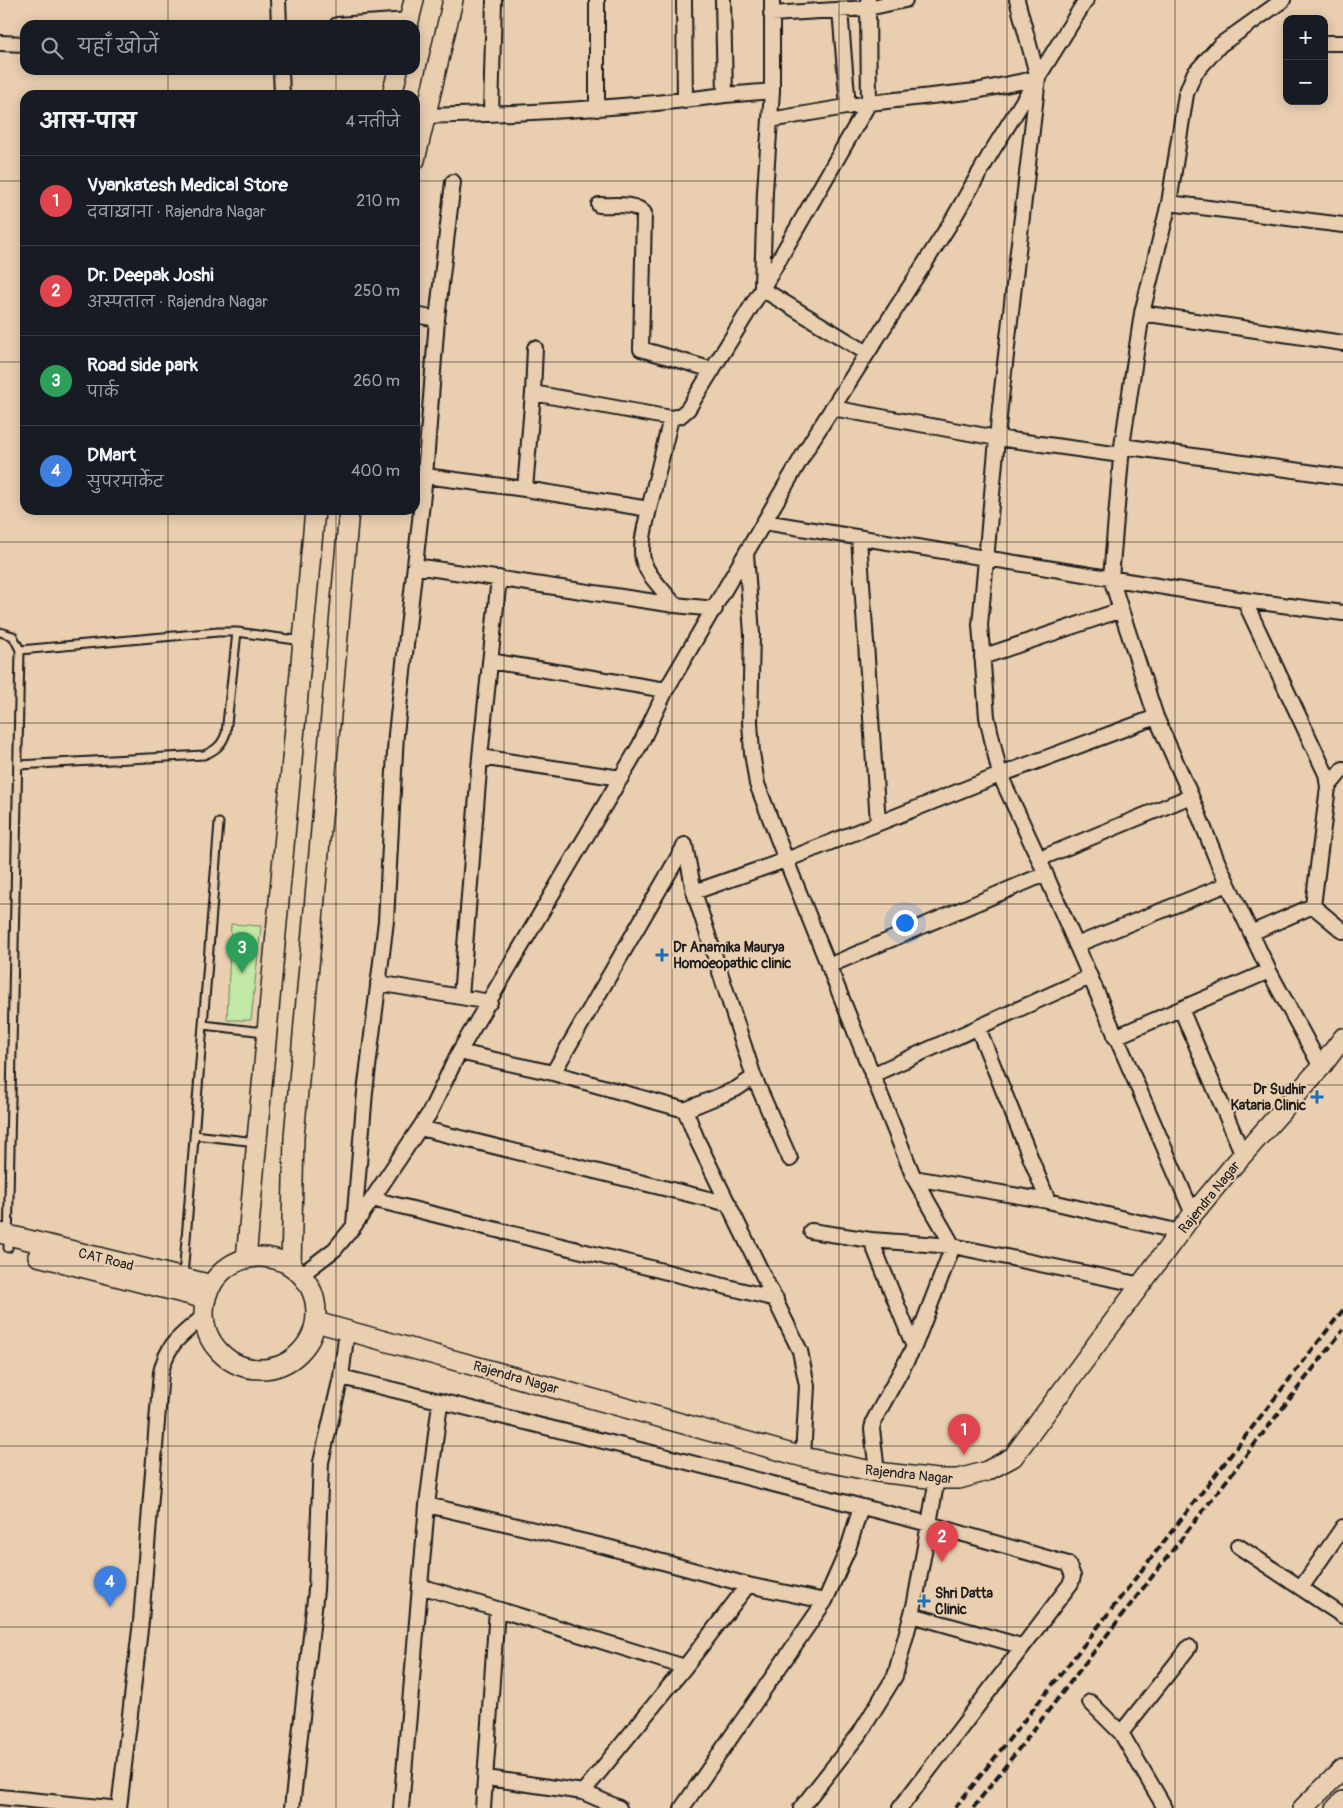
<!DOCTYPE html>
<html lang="hi">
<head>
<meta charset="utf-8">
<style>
	body { margin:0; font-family:Pangolin,"Playpen Sans Deva",sans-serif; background:#20242c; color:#f1f3f6 }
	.controls { position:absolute; right:15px; top:15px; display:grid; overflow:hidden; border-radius:10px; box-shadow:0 2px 12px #0003 }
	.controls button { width:45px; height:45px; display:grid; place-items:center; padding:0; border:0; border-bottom:1px solid #363941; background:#171b24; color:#f1f3f6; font:25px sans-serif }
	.you { position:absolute; left:904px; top:922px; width:18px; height:18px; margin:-12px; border:4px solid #fff; border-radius:50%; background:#1a73e8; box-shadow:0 0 0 8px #1a73e833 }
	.badge { display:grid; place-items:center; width:32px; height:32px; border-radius:50%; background:#b45309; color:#fff; font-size:16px; font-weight:700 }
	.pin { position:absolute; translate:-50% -41px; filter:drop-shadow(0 1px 2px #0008) }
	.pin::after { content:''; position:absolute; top:26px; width:18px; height:15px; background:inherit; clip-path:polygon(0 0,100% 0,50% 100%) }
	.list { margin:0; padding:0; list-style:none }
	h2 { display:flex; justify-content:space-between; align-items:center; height:65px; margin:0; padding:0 20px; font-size:21px }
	h2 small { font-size:16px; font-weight:400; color:#9ea1a6 }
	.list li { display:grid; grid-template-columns:32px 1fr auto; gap:15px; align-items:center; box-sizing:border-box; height:90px; padding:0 20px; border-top:1px solid #363941 }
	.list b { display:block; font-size:19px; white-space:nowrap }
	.list p { margin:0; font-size:16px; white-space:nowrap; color:#9ea1a6 }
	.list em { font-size:16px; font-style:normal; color:#9ea1a6 }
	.icon { flex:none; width:28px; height:28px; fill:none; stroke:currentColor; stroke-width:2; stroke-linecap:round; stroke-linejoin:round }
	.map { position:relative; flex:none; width:1343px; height:1808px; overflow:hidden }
	.search { position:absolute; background:#171b24; box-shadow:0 2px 12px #0003; left:20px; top:20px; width:400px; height:55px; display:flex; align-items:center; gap:12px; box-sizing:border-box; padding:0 18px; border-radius:15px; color:#9ea1a6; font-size:19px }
	.panel { position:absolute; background:#171b24; box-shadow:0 2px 12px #0003; left:20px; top:90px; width:400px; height:425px; border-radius:15px }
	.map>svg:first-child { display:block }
	.green { fill:#c1e8a4; stroke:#6e8260 }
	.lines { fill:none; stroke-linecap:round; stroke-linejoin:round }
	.lane-casing { stroke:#1c1c1c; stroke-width:11 }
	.street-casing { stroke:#1c1c1c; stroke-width:18 }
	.secondary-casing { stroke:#1c1c1c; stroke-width:22 }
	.lane { stroke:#e9ceb0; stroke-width:7 }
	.street { stroke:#e9ceb0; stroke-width:14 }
	.secondary { stroke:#e9ceb0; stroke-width:19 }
	.rail { stroke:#1c1c1c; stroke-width:4; stroke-dasharray:8 4; stroke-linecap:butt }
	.grid { fill:none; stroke:#1c1c1c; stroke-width:1; stroke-opacity:0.55 }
	.poi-dot { fill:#1f6fb2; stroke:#e9ceb0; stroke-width:2 }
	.labels { text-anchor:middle; stroke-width:4; stroke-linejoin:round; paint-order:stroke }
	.poi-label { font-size:14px; font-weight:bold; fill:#1c1c1c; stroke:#e9ceb0; text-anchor:start }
	.street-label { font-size:14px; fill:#1c1c1c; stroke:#e9ceb0 }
</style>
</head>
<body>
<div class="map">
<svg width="1343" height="1808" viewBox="0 0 1343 1808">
	<rect width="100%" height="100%" fill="#e9ceb0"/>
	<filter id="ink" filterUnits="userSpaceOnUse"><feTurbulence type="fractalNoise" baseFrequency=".02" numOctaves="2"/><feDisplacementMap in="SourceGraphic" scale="10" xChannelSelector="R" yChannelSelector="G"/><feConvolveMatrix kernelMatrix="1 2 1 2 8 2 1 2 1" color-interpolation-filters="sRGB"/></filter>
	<g filter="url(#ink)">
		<!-- green -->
		<path class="green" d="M 231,924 L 261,926 L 251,1020 L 227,1020 Z"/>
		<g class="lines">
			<!-- lane casing -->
			<g class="lane-casing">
				<path id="lane" d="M 0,632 L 13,636 L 20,650 L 8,1248
					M 20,650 L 218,632 L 237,632 L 303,641
					M 18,765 L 204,755 C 216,750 222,745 226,733 L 237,632
					M 203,1025 L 265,1032
					M 194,1135 L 256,1142
					M 183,1277 L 219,823"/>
			</g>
			<!-- street casing -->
			<g class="street-casing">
				<path id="street" d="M 278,0 L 279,25
					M 597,0 L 597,109
					M 684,0 L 685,101
					M 723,0 L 725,95 L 772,91
					M 905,0 L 868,8 L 869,103 L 976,91 L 1038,78
					M 1017,0 L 1038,78 L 1000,407 L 980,625 L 987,717 L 1000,775 L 1039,859 L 1193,1214
					M 840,10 L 848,107
					M 771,14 L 868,8 L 868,1
					M 337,25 L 409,20
					M 0,43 L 25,44
					M 1324,43 L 1343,43
					M 281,70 L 282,95
					M 491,114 L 494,0
					M 415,116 C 519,114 622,109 725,95
					M 1169,203 L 1186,94 L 1194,74 L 1220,45 L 1283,0
					M 599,205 C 613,206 634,202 644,213 L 641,349 L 713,370
					M 762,286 L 765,191 L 772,91 L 772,0
					M 762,289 L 869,103 L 770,120
					M 1142,313 L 1169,203 L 1343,225
					M 437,319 L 453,182
					M 533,393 L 535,348
					M 832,408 L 997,438 L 1121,455
					M 1122,446 L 1142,313 L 1343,343
					M 425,476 L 525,489 L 649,509 C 636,565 639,562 675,605 L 715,609
					M 525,489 L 533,393 L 671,418 L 680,416 L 688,409 L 762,289 L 867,353
					M 649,509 L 671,418
					M 764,522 L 1244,600 L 1326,774 L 1328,787 L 1313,906 L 1251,933
					M 859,538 L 878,823
					M 746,554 L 752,634 L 750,722 L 752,753 L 757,784 L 786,860 L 1000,775 L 1156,717
					M 415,566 L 675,605
					M 1244,600 L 1343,613
					M 982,657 L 1121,610
					M 490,661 L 666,690
					M 480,757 L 621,778
					M 1328,787 L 1343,769
					M 685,845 L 694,892
					M 1039,859 L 1191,796
					M 1313,906 L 1343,931
					M 1076,945 L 1228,884
					M 828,966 L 1045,874
					M 378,983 L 490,1002
					M 461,997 L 480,757 L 499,578
					M 1181,1009 L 1243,1155
					M 978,1028 L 1048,1201 L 1180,1232
					M 1115,1037 L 1269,971
					M 459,1052 L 553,1073 L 685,1110
					M 1321,1067 L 1269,971 L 1218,863 L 1191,796 L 1156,717 L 1121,610 L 1111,578 L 1122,446 L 1343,477
					M 553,1073 L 685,845
					M 872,1075 L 1090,977
					M 754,1077 L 790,1159
					M 420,1128 L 729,1204
					M 914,1178 L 1048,1201
					M 372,1199 L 776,1299
					M 354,1224 L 365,1092 L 386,921 L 396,734 L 425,476 L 437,319 L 415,315
					M 811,1231 L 871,1240
					M 301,1275 L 335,1249 L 354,1226 L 429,1114 L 459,1052 L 640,745 L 666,690 L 812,440 L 953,219 L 992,151 L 1086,0
					M 914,1347 L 871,1240 L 953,1246 L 1142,1285
					M 341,1377 L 656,1454 L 929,1524 L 1068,1564 L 1073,1576 L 1071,1583 L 900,1808
					M 803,1457 L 807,1386 L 800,1351 L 698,1142 L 685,1110 L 736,1089 L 754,1077 L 694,892 L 786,860 L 914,1178 L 953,1246 L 914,1347 L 874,1420 L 872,1429 L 877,1472
					M 427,1505 L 440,1403
					M 1238,1546 L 1343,1616
					M 420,1586 L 497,1609
					M 1301,1588 L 1343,1527
					M 825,1601 L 848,1549 L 861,1507
					M 912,1615 L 1021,1646
					M 685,1667 L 748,1585
					M 1090,1702 L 1121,1733 L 1165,1808
					M 1121,1733 L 1189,1647
					M 583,1792 L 619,1808
					M 0,1797 L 110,1808
					M 119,1808 L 141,1621 L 161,1372 C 168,1342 181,1336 204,1316
					M 292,1808 L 316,1590 L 321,1462 L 341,1377 L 347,1330
					M 401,1808 L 427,1505 L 607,1547 L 748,1585 L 825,1601 L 682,1808
					M 483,1808 L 497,1609 L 685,1667 L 583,1792 L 487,1778
					M 801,1808 L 860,1733 L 895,1676 L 915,1602 L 937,1479"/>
			</g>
			<!-- secondary casing -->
			<g class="secondary-casing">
				<path id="secondary" d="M 408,25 L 414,0
					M 392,95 L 398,70
					M 415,160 L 453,0
					M 0,1233 L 212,1285
					M 38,1256 L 206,1299
					M204 1313a56 56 0 1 1 112 0a56 56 0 1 1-112 0Z
					M 246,1259 L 315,510
					M 291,1266 L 294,1137 L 349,510
					M 316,1322 L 803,1457 L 877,1472 L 937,1479 L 959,1479 L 987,1471 L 1013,1457 L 1193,1214 L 1232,1167 L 1321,1067 L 1343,1038
					M 1303,1808 L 1343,1769
					M 1336,1808 L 1343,1801"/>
			</g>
			<!-- lane -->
			<use href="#lane" class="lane"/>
			<!-- street -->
			<use href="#street" class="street"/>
			<!-- secondary -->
			<use href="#secondary" class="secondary"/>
			<!-- rail -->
			<path class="rail" d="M 955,1808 L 1087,1641 L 1343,1310
				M 973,1808 L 1343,1330"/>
		</g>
	</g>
	<!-- grid -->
	<path class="grid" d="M 168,0 L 168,25M 336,0 L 336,25M 504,0 L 504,1808M 672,0 L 672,1808M 839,0 L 839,1808M 1007,0 L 1007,1808M 1175,0 L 1175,1808M 168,70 L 168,95M 336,70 L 336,95M 0,181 L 25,181M 415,181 L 1343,181M 0,362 L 25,362M 415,362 L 1343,362M 168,510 L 168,1808M 336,510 L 336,1808M 0,542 L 1343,542M 0,723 L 1343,723M 0,904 L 1343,904M 0,1085 L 1343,1085M 0,1266 L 1343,1266M 0,1446 L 1343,1446M 0,1627 L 1343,1627"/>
	<!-- markers -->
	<g class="poi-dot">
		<path d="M659.5 947.5h5v5h5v5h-5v5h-5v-5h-5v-5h5z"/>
		<path d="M1314.5 1089.5h5v5h5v5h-5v5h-5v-5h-5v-5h5z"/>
		<path d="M921.5 1593.5h5v5h5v5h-5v5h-5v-5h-5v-5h5z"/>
	</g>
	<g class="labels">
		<!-- poi labels -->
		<g class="poi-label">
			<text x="673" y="952">Dr Anamika Maurya<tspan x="673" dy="16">Homoeopathic clinic</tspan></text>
			<text x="1306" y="1094" text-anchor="end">Dr Sudhir<tspan x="1306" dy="16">Kataria Clinic</tspan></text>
			<text x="935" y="1598">Shri Datta<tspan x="935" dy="16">Clinic</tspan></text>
		</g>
		<!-- street labels -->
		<g class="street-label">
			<text transform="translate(1209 1197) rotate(-51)" y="5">Rajendra Nagar</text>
			<text transform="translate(106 1259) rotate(14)" y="5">CAT Road</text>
			<text transform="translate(516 1377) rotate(16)" y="5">Rajendra Nagar</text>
			<text transform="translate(909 1474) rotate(6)" y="5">Rajendra Nagar</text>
		</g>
	</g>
</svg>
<div class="controls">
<button>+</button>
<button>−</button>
</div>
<div class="you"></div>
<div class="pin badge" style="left:964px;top:1455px;background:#e0444e">1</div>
<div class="pin badge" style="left:942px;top:1562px;background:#e0444e">2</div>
<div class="pin badge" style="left:242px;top:973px;background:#2e9e5b">3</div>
<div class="pin badge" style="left:110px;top:1607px;background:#3f7fe0">4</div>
<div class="search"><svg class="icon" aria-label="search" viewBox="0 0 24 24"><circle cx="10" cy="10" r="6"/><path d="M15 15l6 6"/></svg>यहाँ खोजें</div>
<section class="panel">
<h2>आस-पास<small>4 नतीजे</small></h2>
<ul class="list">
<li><span class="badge" style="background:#e0444e">1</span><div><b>Vyankatesh Medical Store</b><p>दवाख़ाना · Rajendra Nagar</p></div><em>210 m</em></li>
<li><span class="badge" style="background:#e0444e">2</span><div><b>Dr. Deepak Joshi</b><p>अस्पताल · Rajendra Nagar</p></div><em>250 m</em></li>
<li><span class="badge" style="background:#2e9e5b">3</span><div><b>Road side park</b><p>पार्क</p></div><em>260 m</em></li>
<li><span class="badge" style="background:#3f7fe0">4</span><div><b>DMart</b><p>सुपरमार्केट</p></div><em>400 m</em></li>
</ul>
</section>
</div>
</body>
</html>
